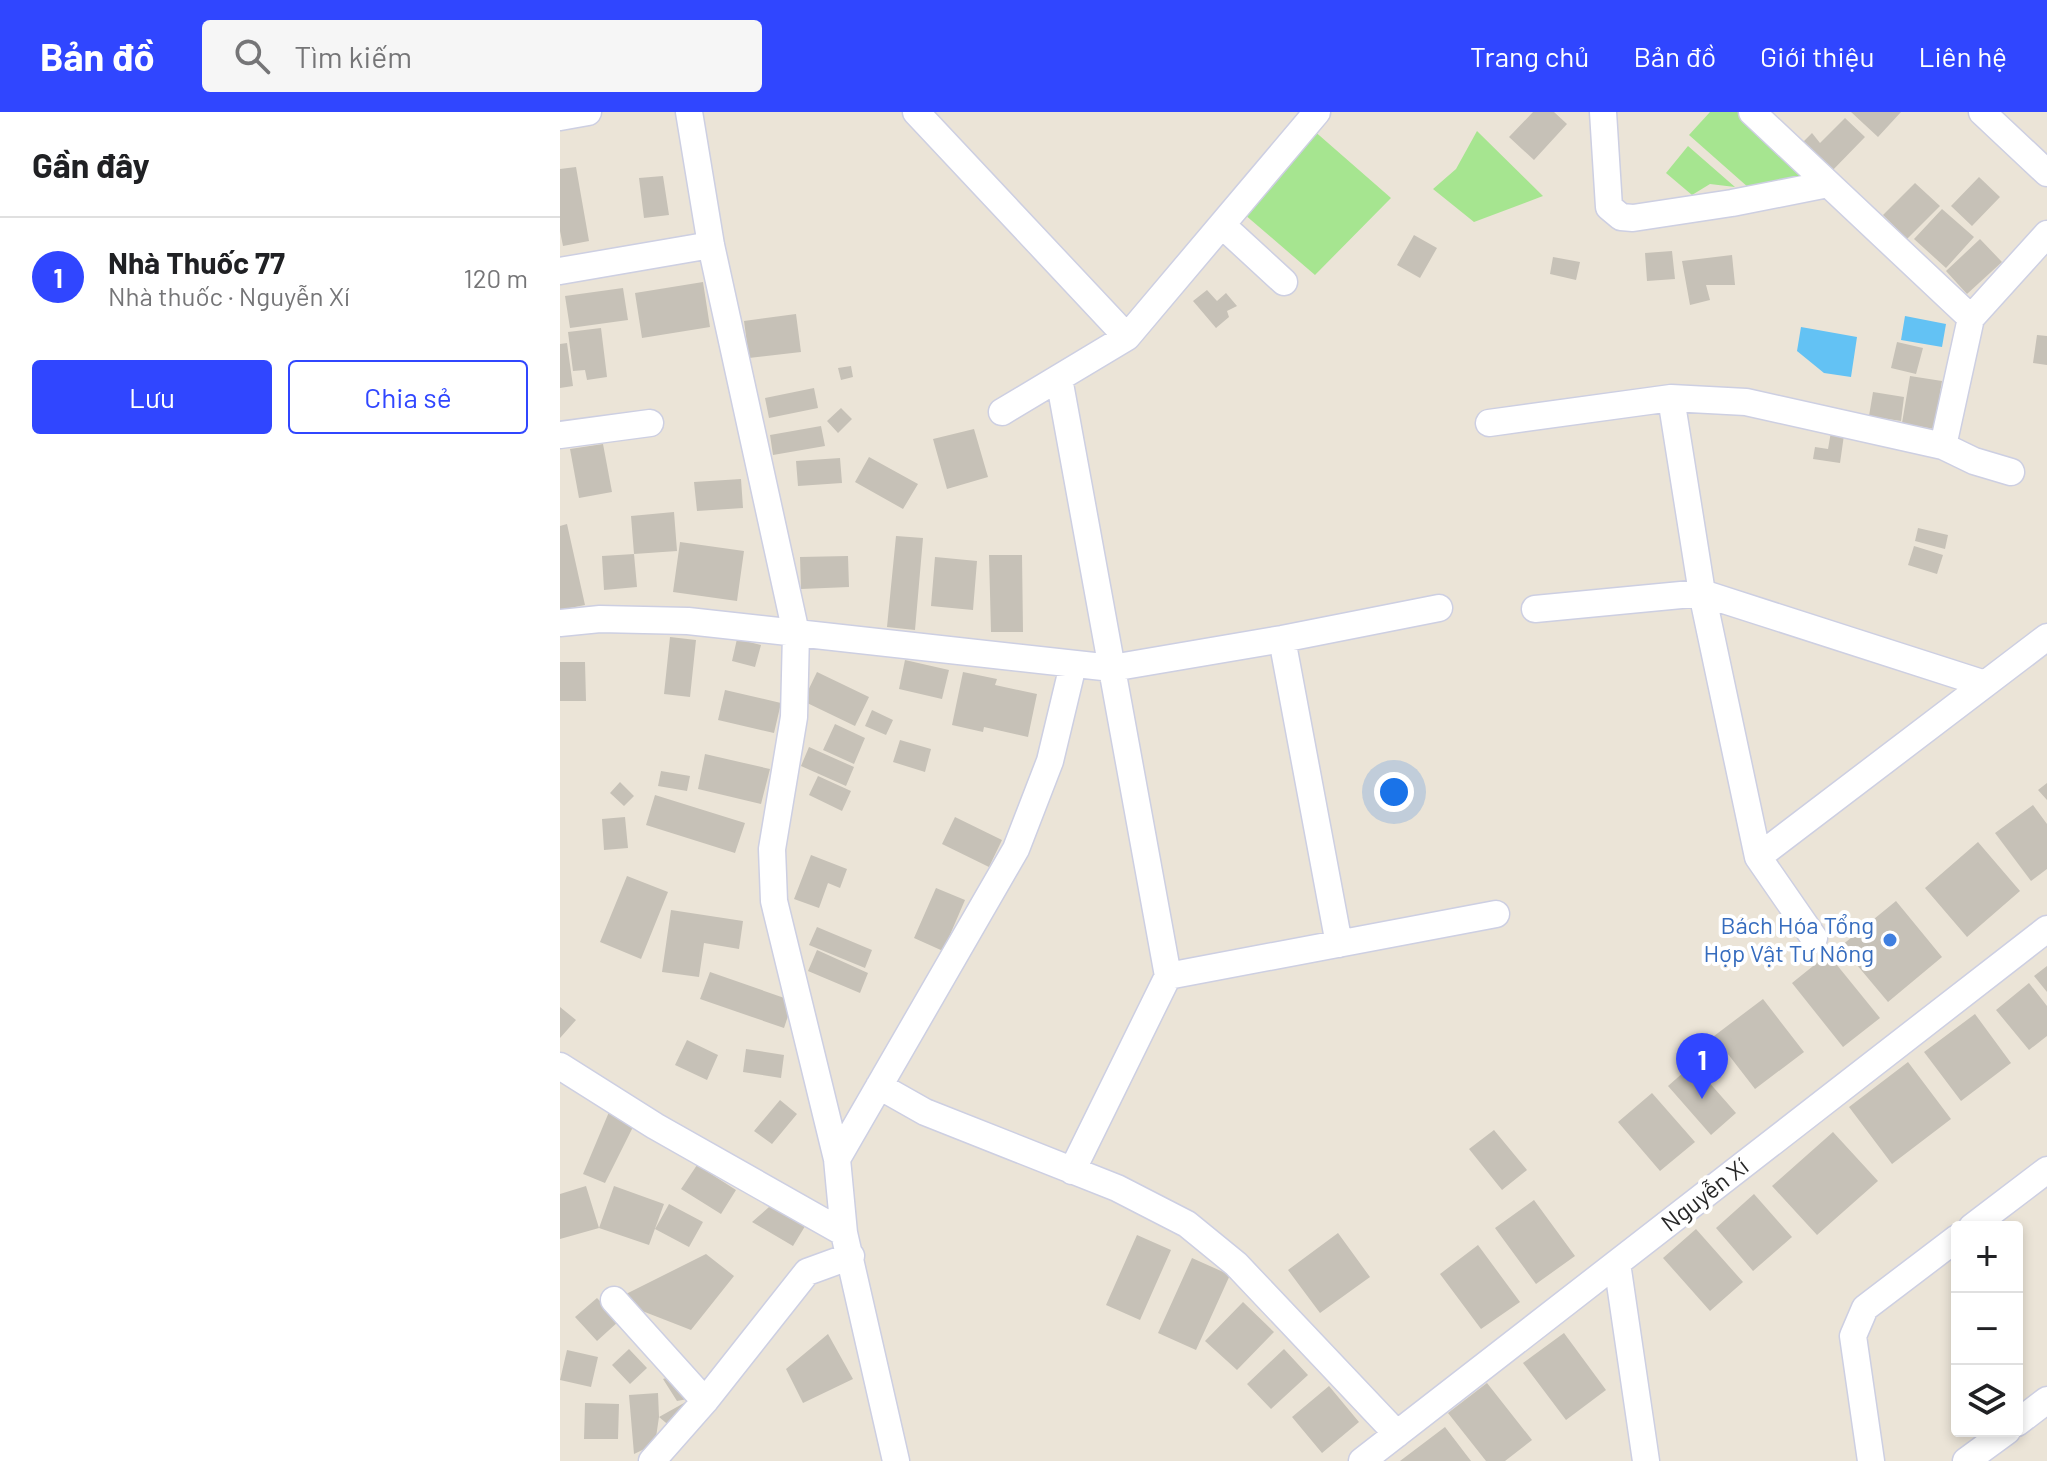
<!DOCTYPE html>
<html lang="vi">
<head>
<meta charset="utf-8">
<style>
	body { margin:0; font-family:Barlow,sans-serif; background:#f6f6f6; color:#202124 }
	.controls { position:absolute; right:24px; bottom:24px; display:grid; overflow:hidden; border-radius:8px; box-shadow:0 4px 12px #0003 }
	.controls button { width:72px; height:72px; display:grid; place-items:center; padding:0; border:0; border-bottom:2px solid #e0e0e0; background:#fff; color:#202124; font:40px sans-serif }
	.you { position:absolute; left:834px; top:680px; width:28px; height:28px; margin:-20px; border:6px solid #fff; border-radius:50%; background:#1a73e8; box-shadow:0 0 0 12px #1a73e833 }
	.badge { display:grid; place-items:center; width:52px; height:52px; border-radius:50%; background:#3046ff; color:#fff; font-size:26px; font-weight:700 }
	.pin { position:absolute; translate:-50% -66px; filter:drop-shadow(0 2px 4px #0008) }
	.pin::after { content:''; position:absolute; top:42px; width:28px; height:24px; background:inherit; clip-path:polygon(0 0,100% 0,50% 100%) }
	.list { margin:0; padding:0; list-style:none }
	h2 { display:flex; justify-content:space-between; align-items:center; height:104px; margin:0; padding:0 32px; font-size:34px }
	h2 small { font-size:26px; font-weight:400; color:#757577 }
	.list li { display:grid; grid-template-columns:52px 1fr auto; gap:24px; align-items:center; box-sizing:border-box; height:120px; padding:0 32px; border-top:2px solid #e0e0e0 }
	.list b { display:block; font-size:30px; white-space:nowrap }
	.list p { margin:0; font-size:26px; white-space:nowrap; color:#757577 }
	.list em { font-size:26px; font-style:normal; color:#757577 }
	.actions { display:flex; gap:16px; padding:24px 32px }
	.actions a { flex:1; padding:18px 0; border:2px solid #3046ff; border-radius:8px; text-align:center; font-size:28px; color:#3046ff }
	.actions .main { background:#3046ff; color:#fff }
	.icon { flex:none; width:44px; height:44px; fill:none; stroke:currentColor; stroke-width:2; stroke-linecap:round; stroke-linejoin:round }
	.map { position:relative; flex:none; width:1487px; height:1349px; overflow:hidden }
	header { display:flex; align-items:center; gap:48px; box-sizing:border-box; height:112px; padding:0 40px; background:#3046ff; color:#fff }
	header strong { font-size:38px }
	nav { display:flex; gap:44px; margin-inline-start:auto; font-size:28px }
	.search { width:560px; height:72px; background:#f6f6f6; display:flex; align-items:center; gap:20px; box-sizing:border-box; padding:0 28px; border-radius:8px; color:#757577; font-size:30px }
	main { display:flex }
	aside { flex:1; background:#fff }
	.map>svg:first-child { display:block }
	.green { fill:#a6e590 }
	.water { fill:#63c2f4 }
	.building { fill:#c6c1b7 }
	.lines { fill:none; stroke-linecap:round; stroke-linejoin:round }
	.minor-casing { stroke:#cdcfe2; stroke-width:29 }
	.minor { stroke:#fff; stroke-width:26 }
	.shop-dot { fill:#3f7fe0; stroke:#fff; stroke-width:3 }
	.labels { text-anchor:middle; stroke-width:8; stroke-linejoin:round; paint-order:stroke }
	.shop-label { font-size:24px; fill:#366cbe; stroke:#fff; text-anchor:end }
	.street-label { font-size:24px; fill:#272727; stroke:#fff }
</style>
</head>
<body>
<header>
<strong>Bản đồ</strong>
<div class="search"><svg class="icon" aria-label="search" viewBox="0 0 24 24"><circle cx="10" cy="10" r="6"/><path d="M15 15l6 6"/></svg>Tìm kiếm</div>
<nav><a>Trang chủ</a><a>Bản đồ</a><a>Giới thiệu</a><a>Liên hệ</a></nav>
</header>
<main>
<aside>
<h2>Gần đây<small></small></h2>
<ul class="list">
<li><span class="badge">1</span><div><b>Nhà Thuốc 77</b><p>Nhà thuốc · Nguyễn Xí</p></div><em>120 m</em></li>
</ul>
<div class="actions"><a class="main">Lưu</a><a>Chia sẻ</a></div>
</aside>
<div class="map">
<svg width="1487" height="1349" viewBox="0 0 1487 1349">
	<rect width="100%" height="100%" fill="#ebe4d7"/>
	<!-- green -->
	<path class="green" d="M 1150,0 L 1206,0 L 1278,69 L 1189,76 L 1129,23 Z
		M 752,17 L 831,86 L 755,163 L 684,102 Z
		M 917,19 L 983,84 L 914,110 L 873,77 L 896,57 Z
		M 1128,34 L 1175,75 L 1150,72 L 1132,83 L 1106,61 Z"/>
	<!-- water -->
	<path class="water" d="M 1345,204 L 1386,212 L 1382,235 L 1341,228 Z
		M 1241,215 L 1297,225 L 1291,265 L 1264,261 L 1237,239 Z"/>
	<!-- building -->
	<path class="building" d="M 973,0 L 994,0 L 1007,12 L 974,48 L 949,25 Z
		M 1291,0 L 1341,0 L 1318,25 Z
		M 1285,6 L 1305,25 L 1269,62 L 1239,34 L 1252,21 L 1260,31 Z
		M 16,55 L 29,129 L 3,134 L 0,119 L 0,57 Z
		M 103,64 L 109,103 L 84,106 L 79,66 Z
		M 1419,65 L 1440,85 L 1412,114 L 1391,94 Z
		M 1355,71 L 1380,94 L 1347,127 L 1323,103 Z
		M 1382,97 L 1414,125 L 1386,156 L 1354,127 Z
		M 854,123 L 877,136 L 860,166 L 837,153 Z
		M 1420,127 L 1442,150 L 1407,182 L 1386,159 Z
		M 1112,139 L 1115,167 L 1087,169 L 1085,141 Z
		M 1172,143 L 1175,173 L 1146,173 L 1150,188 L 1130,193 L 1122,149 Z
		M 993,145 L 1020,150 L 1016,168 L 990,162 Z
		M 143,170 L 150,215 L 82,226 L 75,181 Z
		M 63,176 L 68,208 L 10,216 L 5,184 Z
		M 647,178 L 657,189 L 666,181 L 677,194 L 667,199 L 669,205 L 656,216 L 633,189 Z
		M 236,202 L 241,240 L 189,246 L 184,209 Z
		M 41,216 L 47,265 L 27,268 L 25,258 L 13,259 L 8,220 Z
		M 1477,223 L 1487,224 L 1487,253 L 1473,251 Z
		M 1337,230 L 1363,236 L 1356,262 L 1331,256 Z
		M 7,231 L 13,274 L 0,276 L 0,232 Z
		M 291,254 L 293,265 L 281,268 L 278,256 Z
		M 1350,264 L 1382,269 L 1374,317 L 1342,311 Z
		M 254,276 L 258,296 L 209,306 L 205,286 Z
		M 1313,280 L 1344,285 L 1341,309 L 1309,304 Z
		M 281,296 L 292,307 L 278,321 L 267,309 Z
		M 261,314 L 265,334 L 213,343 L 210,323 Z
		M 1272,314 L 1285,316 L 1280,351 L 1253,347 L 1255,335 L 1268,337 Z
		M 414,317 L 428,365 L 387,377 L 373,327 Z
		M 43,332 L 52,380 L 19,386 L 10,337 Z
		M 309,345 L 358,372 L 343,397 L 295,370 Z
		M 280,346 L 282,371 L 238,374 L 236,349 Z
		M 181,367 L 183,396 L 137,399 L 134,370 Z
		M 114,400 L 117,439 L 74,442 L 71,404 Z
		M 7,412 L 25,493 L 0,498 L 0,414 Z
		M 1358,416 L 1388,423 L 1385,437 L 1355,429 Z
		M 336,424 L 363,426 L 355,518 L 327,515 Z
		M 120,430 L 184,439 L 177,489 L 113,480 Z
		M 1354,434 L 1383,443 L 1377,462 L 1348,453 Z
		M 74,442 L 77,475 L 44,478 L 42,444 Z
		M 429,443 L 462,443 L 463,520 L 431,520 Z
		M 288,444 L 289,475 L 241,477 L 240,445 Z
		M 375,445 L 417,449 L 413,498 L 371,494 Z
		M 110,525 L 136,528 L 130,585 L 104,582 Z
		M 177,527 L 201,533 L 195,555 L 172,549 Z
		M 345,548 L 389,558 L 382,587 L 339,577 Z
		M 0,550 L 25,550 L 26,589 L 0,589 Z
		M 257,560 L 309,585 L 295,614 L 243,589 Z
		M 403,560 L 437,567 L 435,573 L 477,582 L 468,625 L 424,615 L 423,620 L 392,613 Z
		M 165,578 L 221,591 L 214,621 L 158,608 Z
		M 312,598 L 333,608 L 326,623 L 305,614 Z
		M 275,612 L 305,626 L 294,652 L 263,638 Z
		M 340,628 L 371,637 L 365,660 L 333,650 Z
		M 249,635 L 294,655 L 286,674 L 241,654 Z
		M 145,642 L 210,657 L 201,692 L 138,677 Z
		M 101,659 L 130,664 L 127,679 L 98,674 Z
		M 258,664 L 291,679 L 282,699 L 249,683 Z
		M 60,670 L 74,684 L 64,694 L 50,681 Z
		M 1487,671 L 1487,688 L 1478,678 Z
		M 95,683 L 185,711 L 175,741 L 86,713 Z
		M 1473,693 L 1487,712 L 1487,757 L 1471,769 L 1435,721 Z
		M 65,705 L 68,736 L 44,738 L 42,707 Z
		M 395,705 L 442,728 L 429,755 L 382,732 Z
		M 1418,730 L 1460,779 L 1407,825 L 1365,776 Z
		M 251,743 L 287,757 L 280,776 L 268,771 L 259,796 L 234,787 Z
		M 67,764 L 108,780 L 81,847 L 40,830 Z
		M 376,776 L 405,788 L 383,839 L 354,826 Z
		M 1336,789 L 1382,845 L 1328,890 L 1281,834 Z
		M 111,798 L 183,809 L 179,837 L 144,831 L 139,865 L 102,860 Z
		M 257,815 L 312,838 L 305,856 L 249,833 Z
		M 257,838 L 308,861 L 300,881 L 248,859 Z
		M 1268,842 L 1320,906 L 1283,935 L 1232,871 Z
		M 1487,854 L 1487,880 L 1474,864 Z
		M 150,860 L 233,889 L 224,916 L 140,887 Z
		M 1469,871 L 1487,894 L 1487,924 L 1469,938 L 1436,898 Z
		M 1203,887 L 1244,940 L 1195,977 L 1154,924 Z
		M 0,895 L 16,908 L 0,926 Z
		M 1415,902 L 1451,951 L 1401,989 L 1364,940 Z
		M 127,928 L 158,943 L 147,968 L 115,953 Z
		M 186,937 L 224,943 L 221,966 L 183,960 Z
		M 1348,950 L 1391,1007 L 1332,1052 L 1289,995 Z
		M 1133,952 L 1176,1001 L 1151,1023 L 1108,974 Z
		M 1092,981 L 1135,1030 L 1100,1059 L 1058,1010 Z
		M 220,988 L 237,1002 L 212,1032 L 194,1019 Z
		M 49,1000 L 74,1013 L 45,1071 L 23,1062 Z
		M 934,1018 L 967,1058 L 942,1078 L 909,1037 Z
		M 1273,1020 L 1318,1069 L 1257,1123 L 1212,1074 Z
		M 137,1053 L 176,1078 L 161,1102 L 121,1077 Z
		M 26,1074 L 39,1116 L 54,1074 L 104,1092 L 89,1133 L 39,1116 L 0,1127 L 0,1082 Z
		M 1194,1082 L 1232,1125 L 1193,1159 L 1156,1116 Z
		M 218,1087 L 250,1106 L 233,1134 L 192,1110 Z
		M 974,1088 L 1015,1144 L 976,1172 L 935,1116 Z
		M 109,1092 L 143,1110 L 129,1135 L 95,1117 Z
		M 1136,1117 L 1183,1170 L 1150,1199 L 1103,1146 Z
		M 778,1121 L 810,1165 L 760,1201 L 728,1158 Z
		M 577,1123 L 611,1138 L 580,1208 L 546,1193 Z
		M 918,1133 L 960,1190 L 921,1217 L 880,1162 Z
		M 146,1142 L 174,1164 L 131,1218 L 54,1188 Z
		M 632,1146 L 670,1163 L 636,1238 L 598,1221 Z
		M 37,1186 L 59,1209 L 37,1229 L 15,1205 Z
		M 683,1190 L 714,1220 L 677,1258 L 645,1229 Z
		M 1004,1221 L 1046,1278 L 1006,1308 L 963,1251 Z
		M 268,1222 L 293,1267 L 243,1291 L 226,1257 Z
		M 69,1237 L 87,1256 L 70,1272 L 52,1253 Z
		M 724,1237 L 748,1263 L 711,1297 L 687,1272 Z
		M 7,1238 L 38,1245 L 31,1275 L 0,1268 Z
		M 114,1263 L 133,1286 L 117,1289 L 103,1267 Z
		M 927,1271 L 972,1328 L 945,1349 L 926,1349 L 888,1301 Z
		M 769,1274 L 799,1310 L 762,1341 L 732,1305 Z
		M 98,1281 L 99,1305 L 95,1332 L 74,1342 L 69,1283 Z
		M 133,1286 L 111,1315 L 99,1305 Z
		M 25,1291 L 59,1292 L 58,1327 L 24,1327 Z
		M 885,1315 L 911,1349 L 840,1349 Z"/>
	<g class="lines">
		<!-- minor casing -->
		<g class="minor-casing">
			<path id="minor" d="M 129,0 L 151,133 L 236,521 L 234,605 L 212,737 L 214,789 L 277,1047 L 284,1121 L 336,1349
				M 356,0 L 567,225
				M 1043,0 L 1049,95 L 1061,105 L 1073,106 L 1172,91 L 1268,72
				M 1192,0 L 1411,206
				M 1422,0 L 1487,61
				M 0,5 L 28,0
				M 662,113 L 724,170
				M 0,159 L 151,133
				M 499,266 L 608,864 L 936,802
				M 1111,286 L 1142,481 L 1198,745 L 1254,826
				M 442,300 L 567,225 L 757,0
				M 929,311 L 1111,286 L 1186,290 L 1383,334 L 1411,206 L 1487,122
				M 0,323 L 90,311
				M 1383,334 L 1414,349 L 1451,360
				M 975,497 L 1142,481 L 1425,572
				M 0,511 L 40,507 L 128,509 L 552,556 L 722,527 L 879,496
				M 722,527 L 779,832
				M 1198,745 L 1487,525
				M 0,954 L 95,1014 L 284,1121
				M 319,974 L 365,1000 L 557,1076 L 627,1112 L 676,1152 L 837,1322
				M 277,1047 L 456,737 L 490,649 L 513,553
				M 512,1059 L 608,864
				M 1412,1115 L 1487,1058
				M 1057,1151 L 1086,1349
				M 54,1188 L 145,1289
				M 1457,1311 L 1487,1288
				M 92,1349 L 145,1289 L 247,1160 L 291,1144
				M 802,1349 L 1487,817
				M 1311,1349 L 1293,1224 L 1305,1196 L 1397,1126
				M 1406,1349 L 1447,1319"/>
		</g>
		<!-- minor -->
		<use href="#minor" class="minor"/>
	</g>
	<!-- markers -->
	<circle class="shop-dot" cx="1330" cy="828" r="8"/>
	<g class="labels">
		<!-- shop labels -->
		<g class="shop-label">
			<text x="1314" y="822">Bách Hóa Tổng<tspan x="1314" dy="28">Hợp Vật Tư Nông</tspan></text>
		</g>
		<!-- street labels -->
		<g class="street-label">
			<text transform="translate(1145 1083) rotate(-38)" y="8">Nguyễn Xí</text>
		</g>
	</g>
</svg>
<div class="controls">
<button>+</button>
<button>−</button>
<button><svg class="icon" aria-label="layers" viewBox="0 0 24 24"><path d="M12 4l9 5-9 5-9-5zM3 14l9 5 9-5"/></svg></button>
</div>
<div class="you"></div>
<div class="pin badge" style="left:1142px;top:987px">1</div>
</div>
</main>
</body>
</html>
